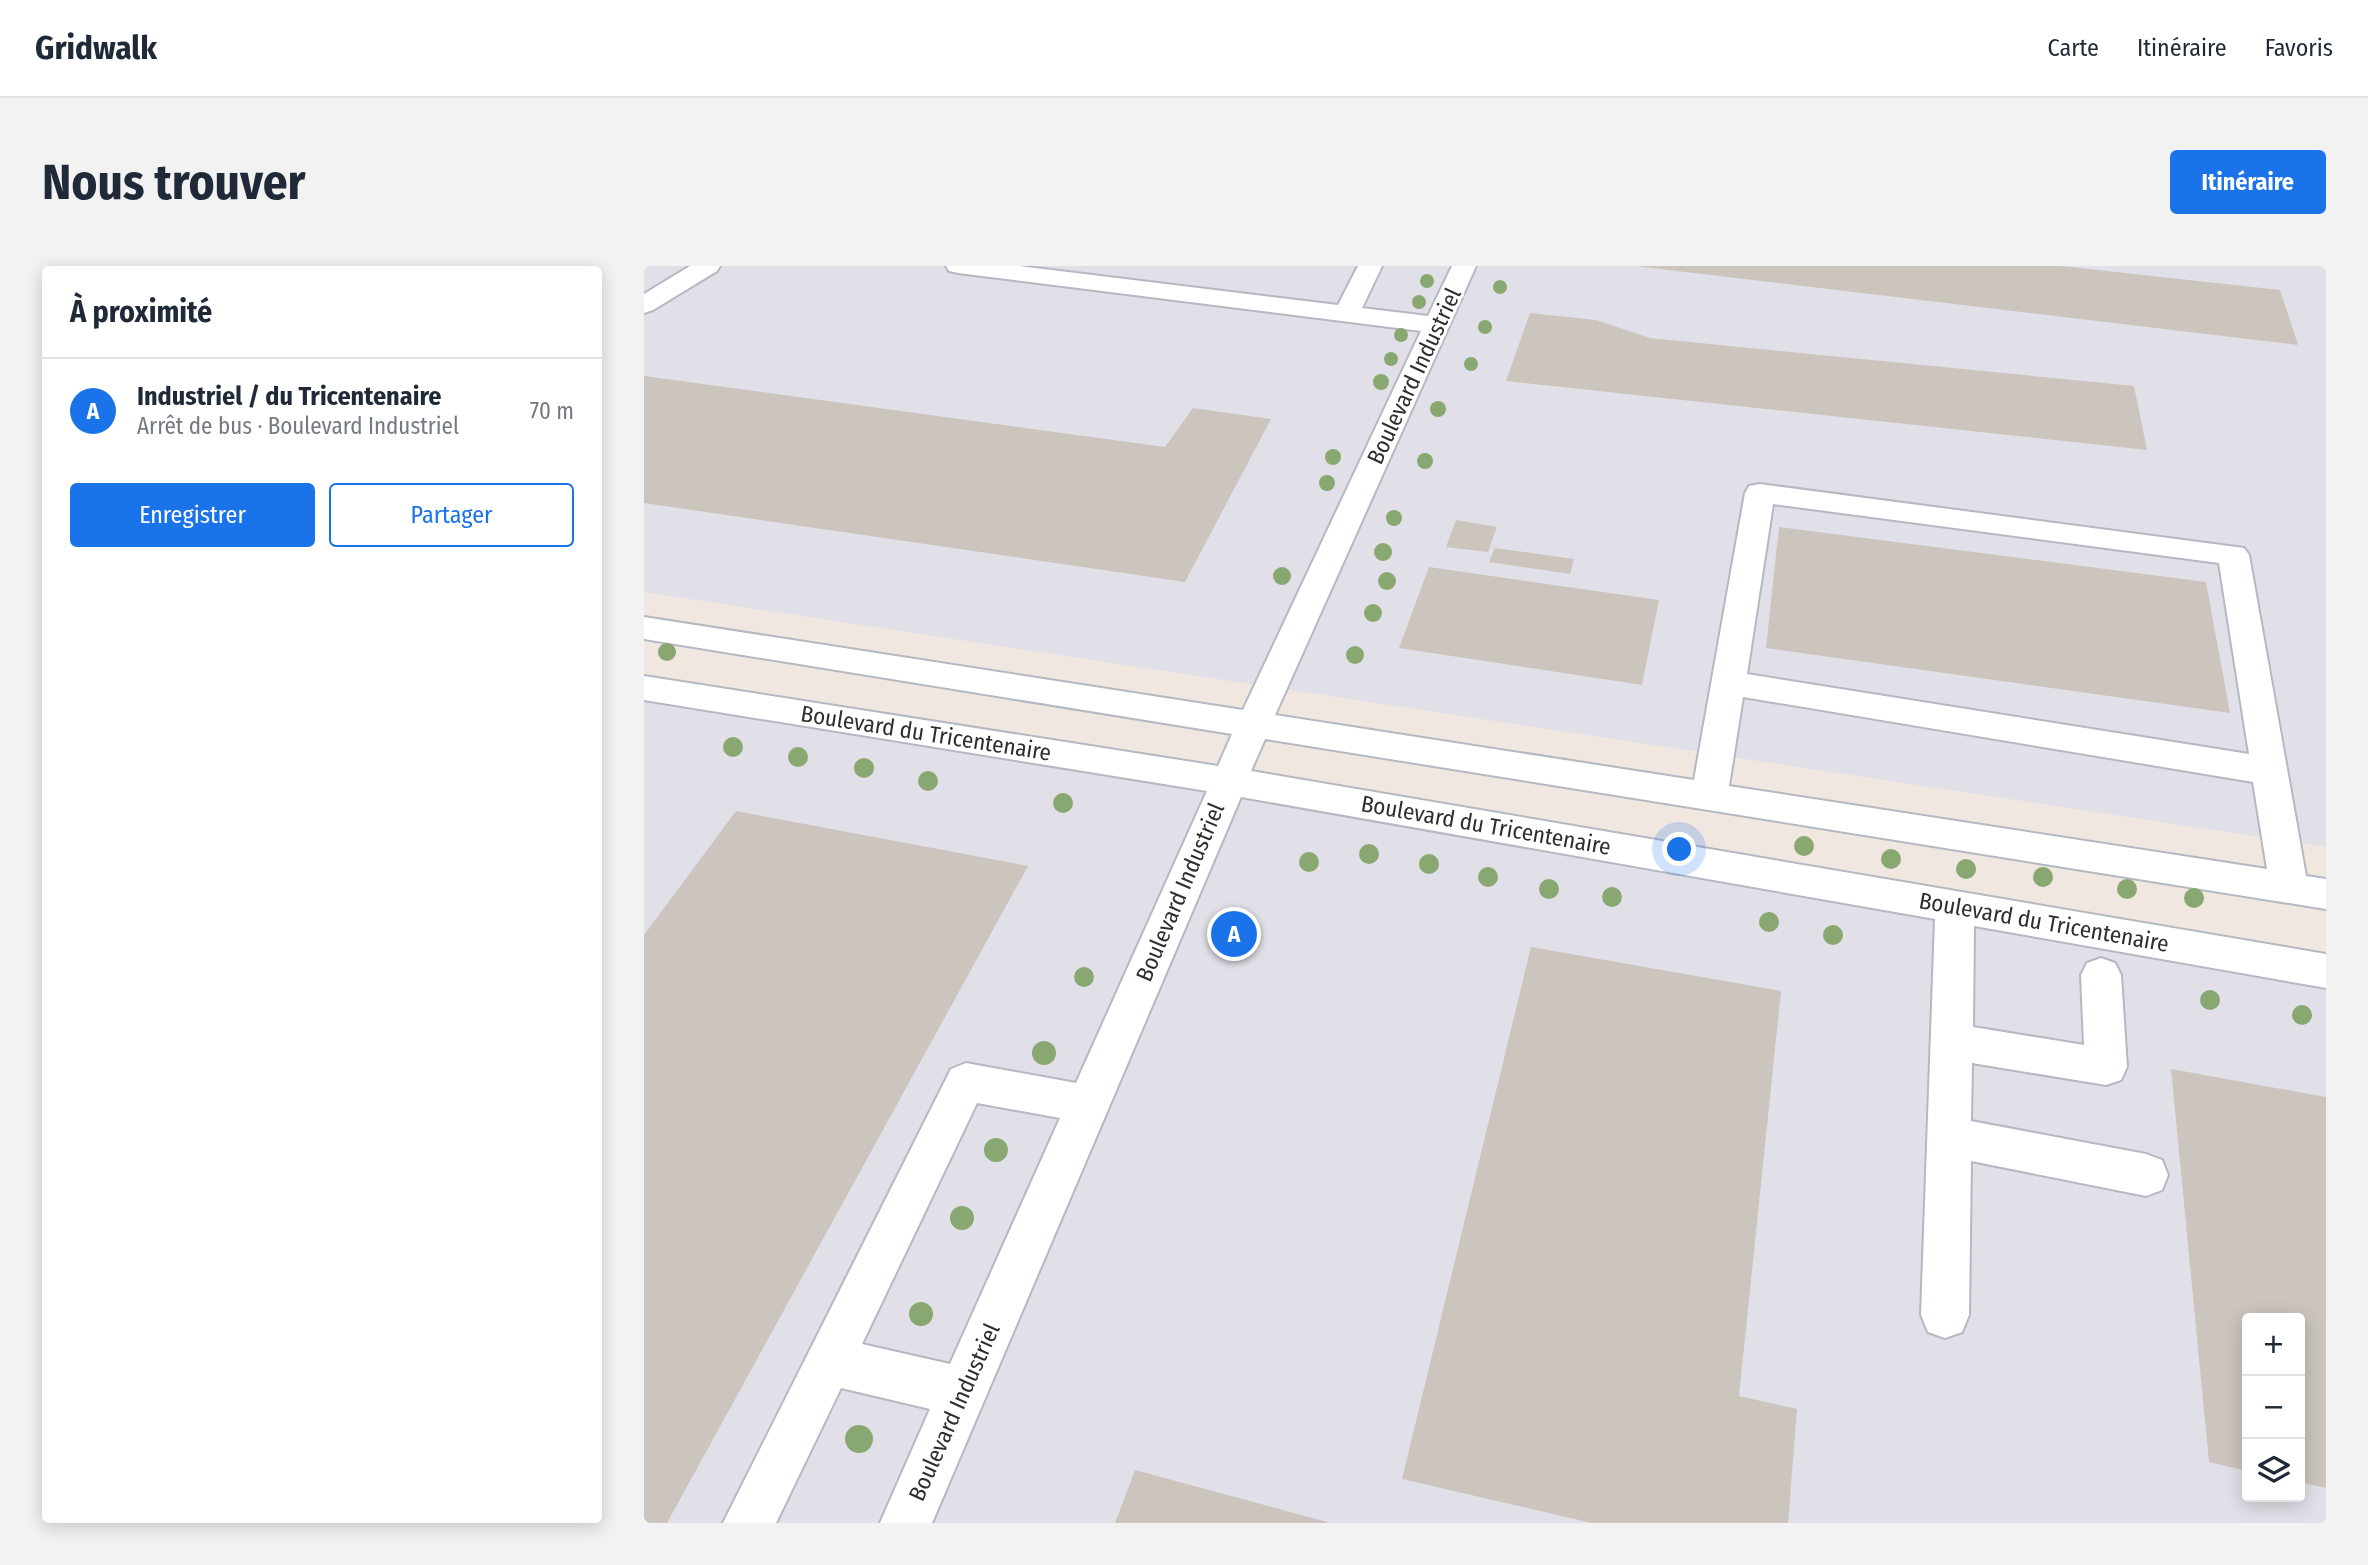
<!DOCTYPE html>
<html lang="fr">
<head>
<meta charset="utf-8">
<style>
	body { margin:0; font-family:"Fira Sans Condensed",sans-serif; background:#f2f2f3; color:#1f2937 }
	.controls { position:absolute; right:21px; bottom:21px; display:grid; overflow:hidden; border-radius:7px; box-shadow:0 4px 18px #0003 }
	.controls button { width:63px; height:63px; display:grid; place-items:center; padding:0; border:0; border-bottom:2px solid #e0e1e3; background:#fff; color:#1f2937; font:35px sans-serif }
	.you { position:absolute; left:1036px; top:584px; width:24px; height:24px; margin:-18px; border:5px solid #fff; border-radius:50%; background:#1a73e8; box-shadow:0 0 0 10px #1a73e833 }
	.badge { display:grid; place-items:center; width:46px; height:46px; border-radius:50%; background:#1a73e8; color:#fff; font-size:23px; font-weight:700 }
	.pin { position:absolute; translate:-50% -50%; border:4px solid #fff; box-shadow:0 2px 7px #0006 }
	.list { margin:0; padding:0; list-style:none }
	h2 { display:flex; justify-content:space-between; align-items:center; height:91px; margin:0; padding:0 28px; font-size:30px }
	h2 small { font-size:23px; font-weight:400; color:#747a83 }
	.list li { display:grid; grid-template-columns:46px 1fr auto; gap:21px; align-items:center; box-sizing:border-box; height:105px; padding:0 28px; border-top:2px solid #e0e1e3 }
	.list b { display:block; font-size:26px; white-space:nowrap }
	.list p { margin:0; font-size:23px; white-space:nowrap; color:#747a83 }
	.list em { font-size:23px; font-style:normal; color:#747a83 }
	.actions { display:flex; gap:14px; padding:21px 28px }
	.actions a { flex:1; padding:16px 0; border:2px solid #1a73e8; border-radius:7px; text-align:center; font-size:24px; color:#1a73e8 }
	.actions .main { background:#1a73e8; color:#fff }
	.icon { flex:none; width:38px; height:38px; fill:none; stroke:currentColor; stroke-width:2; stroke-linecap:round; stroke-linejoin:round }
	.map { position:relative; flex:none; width:1682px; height:1257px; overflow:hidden; border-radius:7px }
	header { display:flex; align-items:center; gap:42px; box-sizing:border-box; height:98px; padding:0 35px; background:#fff; border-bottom:2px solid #e0e1e3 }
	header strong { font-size:33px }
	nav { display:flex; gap:38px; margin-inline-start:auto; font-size:24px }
	.intro { display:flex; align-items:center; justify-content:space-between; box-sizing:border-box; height:168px; padding:0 42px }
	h1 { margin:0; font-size:49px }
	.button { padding:18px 32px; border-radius:7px; background:#1a73e8; color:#fff; font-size:24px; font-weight:700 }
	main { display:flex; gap:42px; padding:0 42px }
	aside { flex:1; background:#fff; border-radius:7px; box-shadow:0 4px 18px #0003 }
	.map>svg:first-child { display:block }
	.industrial { fill:#e1e0e8; fill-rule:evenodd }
	.building { fill:#cbc5be }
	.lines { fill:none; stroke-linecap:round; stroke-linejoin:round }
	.minor-casing { stroke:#b4b8c2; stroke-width:4 }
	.minor { fill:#fff; fill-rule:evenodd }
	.tree { fill:#89a771 }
	.labels { text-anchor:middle; stroke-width:6; stroke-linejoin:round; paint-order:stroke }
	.street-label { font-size:23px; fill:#2e2e2e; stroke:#fff }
</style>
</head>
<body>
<header>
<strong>Gridwalk</strong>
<nav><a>Carte</a><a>Itinéraire</a><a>Favoris</a></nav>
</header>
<div class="intro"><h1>Nous trouver</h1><a class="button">Itinéraire</a></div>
<main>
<aside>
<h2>À proximité<small></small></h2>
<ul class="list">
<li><span class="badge">A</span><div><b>Industriel / du Tricentenaire</b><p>Arrêt de bus · Boulevard Industriel</p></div><em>70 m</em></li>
</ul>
<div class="actions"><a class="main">Enregistrer</a><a>Partager</a></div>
</aside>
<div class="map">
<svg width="1682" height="1257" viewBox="0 0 1682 1257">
	<rect width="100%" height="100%" fill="#f0e7e0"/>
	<!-- industrial -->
	<path class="industrial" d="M 0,0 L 1682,0 L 1682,581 L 0,326 Z
		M 0,422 L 1682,705 L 1682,1257 L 0,1257 ZM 1603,1052 L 1656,1052 L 1656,1231 L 1603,1231 Z"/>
	<!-- building -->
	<path class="building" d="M 991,0 L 1417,0 L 1636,24 L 1654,79 Z
		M 886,47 L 952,54 L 1006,72 L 1490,120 L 1503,184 L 862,115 Z
		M 0,110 L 521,181 L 549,142 L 627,153 L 541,316 L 0,237 Z
		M 812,254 L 853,261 L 844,286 L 802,281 Z
		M 1135,261 L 1562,316 L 1586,447 L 1122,382 Z
		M 851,282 L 930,293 L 926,308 L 845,296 Z
		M 785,301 L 1015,334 L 998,419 L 755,382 Z
		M 92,545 L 384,600 L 23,1257 L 0,1257 L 0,669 Z
		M 887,681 L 1137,725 L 1095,1130 L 1153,1143 L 1144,1257 L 948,1257 L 758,1213 Z
		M 1527,803 L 1682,831 L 1682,1222 L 1656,1216 L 1656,1052 L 1603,1052 L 1603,1205 L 1565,1196 Z
		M 491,1204 L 683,1256 L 683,1257 L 471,1257 Z"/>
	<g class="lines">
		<!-- minor casing -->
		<g class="minor-casing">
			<path id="minor" d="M 46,0 L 76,0 L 73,5 L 9,44 L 0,47 L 0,28 Z
				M 302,0 L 375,0 L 694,39 L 714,0 L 738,0 L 718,42 L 784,50 L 808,0 L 832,0 L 631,449 L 1050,514 L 1101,227 L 1105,220 L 1116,218 L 1600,282 L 1605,289 L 1662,610 L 1682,613 L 1682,643 L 621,473 L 607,505 L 1682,688 L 1682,722 L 1330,660 L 1329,761 L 1440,779 L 1437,709 L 1443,697 L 1457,692 L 1471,697 L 1477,709 L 1483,801 L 1477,814 L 1462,819 L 1328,797 L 1327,855 L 1502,888 L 1518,894 L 1524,909 L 1518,924 L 1502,930 L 1327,895 L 1325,1049 L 1318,1066 L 1301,1072 L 1284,1066 L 1277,1049 L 1291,653 L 597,531 L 288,1257 L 236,1257 L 286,1143 L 197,1122 L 132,1257 L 79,1257 L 307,803 L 322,797 L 432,817 L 563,525 L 0,434 L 0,410 L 574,500 L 588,468 L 0,373 L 0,351 L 599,444 L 777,65 L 314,7 L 305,5 ZM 1129,238 L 1575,297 L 1605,488 L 1103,408 ZM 1099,431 L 1609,516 L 1623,603 L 1085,520 ZM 333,837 L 416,852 L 306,1098 L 218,1078 Z"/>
		</g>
		<!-- minor -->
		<use href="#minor" class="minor"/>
	</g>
	<!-- trees -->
	<g class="tree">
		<circle cx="783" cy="15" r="7"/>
		<circle cx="856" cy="21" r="7"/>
		<circle cx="775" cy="36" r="7"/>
		<circle cx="841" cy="61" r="7"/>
		<circle cx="757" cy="69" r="7"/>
		<circle cx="747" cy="93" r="7"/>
		<circle cx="827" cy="98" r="7"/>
		<circle cx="737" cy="116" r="8"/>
		<circle cx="794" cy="143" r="8"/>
		<circle cx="689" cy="191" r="8"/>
		<circle cx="781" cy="195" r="8"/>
		<circle cx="683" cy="217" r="8"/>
		<circle cx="750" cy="252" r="8"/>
		<circle cx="739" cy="286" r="9"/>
		<circle cx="638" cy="310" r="9"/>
		<circle cx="743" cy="315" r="9"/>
		<circle cx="729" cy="347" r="9"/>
		<circle cx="23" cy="386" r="9"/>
		<circle cx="711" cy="389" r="9"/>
		<circle cx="89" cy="481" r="10"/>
		<circle cx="154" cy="491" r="10"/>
		<circle cx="220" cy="502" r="10"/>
		<circle cx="284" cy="515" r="10"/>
		<circle cx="419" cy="537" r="10"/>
		<circle cx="1160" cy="580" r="10"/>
		<circle cx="725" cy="588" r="10"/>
		<circle cx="1247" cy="593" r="10"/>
		<circle cx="665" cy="596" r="10"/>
		<circle cx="785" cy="598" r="10"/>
		<circle cx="1322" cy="603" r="10"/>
		<circle cx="844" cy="611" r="10"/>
		<circle cx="1399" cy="611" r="10"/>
		<circle cx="905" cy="623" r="10"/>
		<circle cx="1483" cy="623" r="10"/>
		<circle cx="968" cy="631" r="10"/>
		<circle cx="1550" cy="632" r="10"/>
		<circle cx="1125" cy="656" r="10"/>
		<circle cx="1189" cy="669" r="10"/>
		<circle cx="440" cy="711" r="10"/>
		<circle cx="1566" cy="734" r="10"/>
		<circle cx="1658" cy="749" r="10"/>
		<circle cx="400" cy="787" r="12"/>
		<circle cx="352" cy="884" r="12"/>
		<circle cx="318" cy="952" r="12"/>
		<circle cx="277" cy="1048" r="12"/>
		<circle cx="215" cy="1173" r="14"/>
	</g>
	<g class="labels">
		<!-- street labels -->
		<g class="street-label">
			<text transform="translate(770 110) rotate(-65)" y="8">Boulevard Industriel</text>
			<text transform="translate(282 467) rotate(9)" y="8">Boulevard du Tricentenaire</text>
			<text transform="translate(842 559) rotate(10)" y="8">Boulevard du Tricentenaire</text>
			<text transform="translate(536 626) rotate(-67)" y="8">Boulevard Industriel</text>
			<text transform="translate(1400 656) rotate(10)" y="8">Boulevard du Tricentenaire</text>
			<text transform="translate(310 1146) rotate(-66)" y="8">Boulevard Industriel</text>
		</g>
	</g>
</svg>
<div class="controls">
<button>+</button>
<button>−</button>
<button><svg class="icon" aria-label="layers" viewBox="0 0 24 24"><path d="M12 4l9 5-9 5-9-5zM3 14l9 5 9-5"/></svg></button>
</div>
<div class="you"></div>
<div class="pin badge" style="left:590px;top:668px">A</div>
</div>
</main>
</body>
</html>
